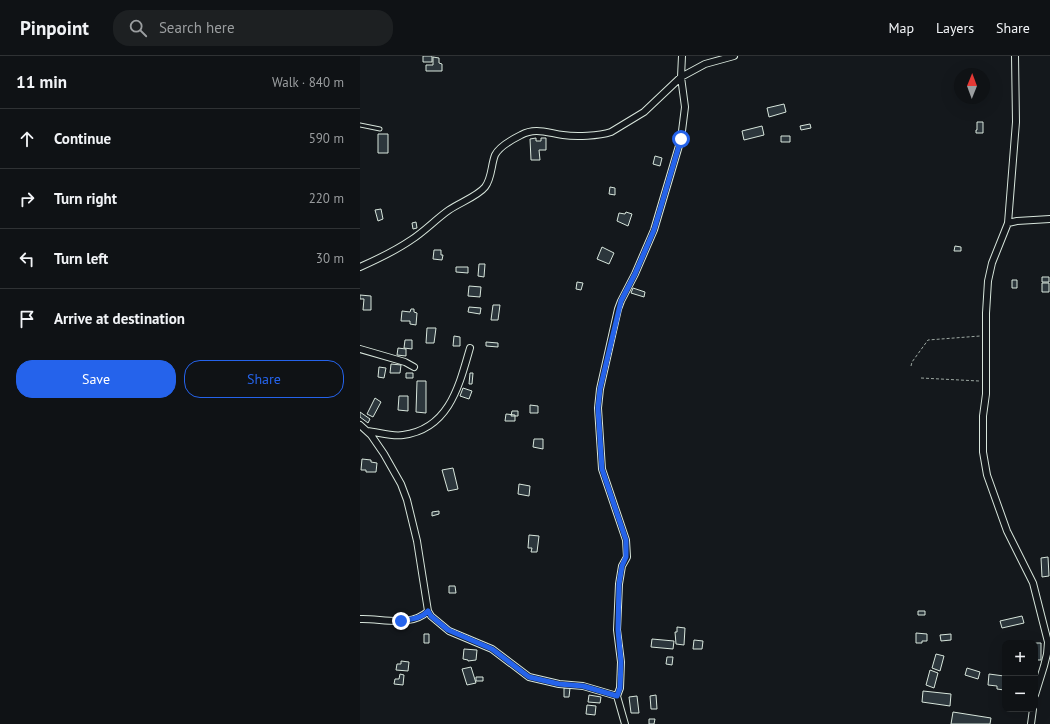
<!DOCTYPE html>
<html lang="en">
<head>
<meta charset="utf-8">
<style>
	body { margin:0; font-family:"PT Sans",sans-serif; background:#1d2022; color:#f1f3f6 }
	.controls { position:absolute; right:12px; bottom:12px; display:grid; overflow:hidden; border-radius:8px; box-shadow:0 4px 16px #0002 }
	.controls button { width:36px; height:36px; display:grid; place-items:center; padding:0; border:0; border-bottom:1px solid #2f3234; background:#0f1215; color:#f1f3f6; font:20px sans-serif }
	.compass { position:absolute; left:594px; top:12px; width:36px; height:36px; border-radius:50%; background:#0f1215; box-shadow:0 4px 16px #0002; rotate:1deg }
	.stop { position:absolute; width:12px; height:12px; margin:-9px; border:3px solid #2563eb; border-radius:50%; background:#fff }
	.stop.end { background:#2563eb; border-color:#fff; box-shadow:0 1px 4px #0008 }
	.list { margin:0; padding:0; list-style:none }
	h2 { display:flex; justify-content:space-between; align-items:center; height:52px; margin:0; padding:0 16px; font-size:17px }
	h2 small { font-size:13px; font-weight:400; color:#9b9ea0 }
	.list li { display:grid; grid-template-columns:26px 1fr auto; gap:12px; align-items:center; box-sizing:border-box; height:60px; padding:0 16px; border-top:1px solid #2f3234 }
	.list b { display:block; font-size:15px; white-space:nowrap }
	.list em { font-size:13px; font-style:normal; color:#9b9ea0 }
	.actions { display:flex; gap:8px; padding:12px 16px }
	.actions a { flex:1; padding:9px 0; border:1px solid #2563eb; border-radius:16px; text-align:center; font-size:14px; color:#2563eb }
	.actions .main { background:#2563eb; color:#fff }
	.icon { flex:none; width:22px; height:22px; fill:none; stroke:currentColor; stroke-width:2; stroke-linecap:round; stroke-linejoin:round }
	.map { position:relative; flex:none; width:690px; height:668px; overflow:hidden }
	header { display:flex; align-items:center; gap:24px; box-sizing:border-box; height:56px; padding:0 20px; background:#0f1215; border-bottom:1px solid #2f3234 }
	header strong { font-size:19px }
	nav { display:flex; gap:22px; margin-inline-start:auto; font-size:14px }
	.search { width:280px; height:36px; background:#1d2022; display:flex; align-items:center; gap:10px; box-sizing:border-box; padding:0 14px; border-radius:16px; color:#9b9ea0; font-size:15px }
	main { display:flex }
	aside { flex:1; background:#0f1215 }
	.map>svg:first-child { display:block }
	.building { fill:#2c363c; stroke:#d8e6dc }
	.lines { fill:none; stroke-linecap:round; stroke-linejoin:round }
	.lane-casing { stroke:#d8e6dc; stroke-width:5 }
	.street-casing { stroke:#d8e6dc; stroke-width:8 }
	.path { stroke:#9da8a2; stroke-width:1; stroke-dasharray:3 2; stroke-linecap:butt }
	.lane { stroke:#14181c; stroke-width:3 }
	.street { stroke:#14181c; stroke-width:6 }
	.route { stroke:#2563eb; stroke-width:5 }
</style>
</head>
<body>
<header>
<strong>Pinpoint</strong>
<div class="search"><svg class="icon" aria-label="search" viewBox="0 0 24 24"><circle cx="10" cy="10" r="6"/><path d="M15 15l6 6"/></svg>Search here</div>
<nav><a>Map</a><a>Layers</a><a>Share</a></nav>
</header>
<main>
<aside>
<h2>11 min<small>Walk · 840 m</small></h2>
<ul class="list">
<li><svg class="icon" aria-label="ahead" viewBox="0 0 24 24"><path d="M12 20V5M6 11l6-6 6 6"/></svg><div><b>Continue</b></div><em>590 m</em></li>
<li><svg class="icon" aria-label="right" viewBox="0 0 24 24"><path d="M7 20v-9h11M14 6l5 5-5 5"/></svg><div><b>Turn right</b></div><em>220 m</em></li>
<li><svg class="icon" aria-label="left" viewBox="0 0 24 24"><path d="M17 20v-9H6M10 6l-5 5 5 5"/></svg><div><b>Turn left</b></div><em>30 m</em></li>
<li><svg class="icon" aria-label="arrive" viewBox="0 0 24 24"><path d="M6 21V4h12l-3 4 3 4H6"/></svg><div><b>Arrive at destination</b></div></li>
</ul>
<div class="actions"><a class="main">Save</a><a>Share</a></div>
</aside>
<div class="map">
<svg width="690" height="668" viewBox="0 0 690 668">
	<rect width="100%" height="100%" fill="#14181c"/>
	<!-- building -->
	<path class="building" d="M 63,0 L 72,0 L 72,6 L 63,6 Z
		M 73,1 L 79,2 L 79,7 L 82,8 L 82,15 L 66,15 L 66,9 L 73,9 Z
		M 424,48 L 426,56 L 409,61 L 407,52 Z
		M 617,66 L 623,66 L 623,77 L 616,77 L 616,74 L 617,74 Z
		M 450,68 L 451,72 L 441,74 L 440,70 Z
		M 402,70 L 404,79 L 384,84 L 382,75 Z
		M 18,78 L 28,78 L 28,97 L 18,97 Z
		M 421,80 L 430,80 L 430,86 L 421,86 Z
		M 176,82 L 176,85 L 181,85 L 181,82 L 186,82 L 186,94 L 179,94 L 180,104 L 171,104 L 170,83 Z
		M 295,100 L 302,102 L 300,110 L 293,108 Z
		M 250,131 L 255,132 L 255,139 L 249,138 Z
		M 21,153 L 23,163 L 18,165 L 15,154 Z
		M 266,156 L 272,158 L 268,170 L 257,165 L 259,157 L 265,158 Z
		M 56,166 L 57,172 L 53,173 L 52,167 Z
		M 595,190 L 601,191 L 601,195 L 594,195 Z
		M 242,191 L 254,197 L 249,208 L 237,203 Z
		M 74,194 L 81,194 L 81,199 L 83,199 L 82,204 L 73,203 Z
		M 119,208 L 125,208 L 124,221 L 118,220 Z
		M 96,211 L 108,211 L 108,217 L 96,216 Z
		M 682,221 L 689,221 L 689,226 L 682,226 Z
		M 652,224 L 657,224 L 657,232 L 652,232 Z
		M 217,226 L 223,227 L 221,234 L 216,233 Z
		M 682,227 L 689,227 L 689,236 L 682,236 Z
		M 109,230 L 121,231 L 120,241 L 108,240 Z
		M 273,232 L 285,236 L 284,241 L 271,237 Z
		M 0,239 L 11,240 L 11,254 L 3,254 L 4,243 L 0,243 Z
		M 133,249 L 140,249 L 138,264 L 131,264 Z
		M 109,251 L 121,252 L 120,258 L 108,256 Z
		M 51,253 L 54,253 L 54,256 L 57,257 L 56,269 L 50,268 L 50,265 L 41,265 L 42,255 L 50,256 Z
		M 67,272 L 76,272 L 74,287 L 66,287 Z
		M 94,280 L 100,281 L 100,290 L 93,290 Z
		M 45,284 L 52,284 L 52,293 L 44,292 Z
		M 126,286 L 138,287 L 138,291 L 126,290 Z
		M 38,292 L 46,293 L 46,300 L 37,299 Z
		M 31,308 L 41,309 L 40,317 L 30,317 Z
		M 19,311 L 26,312 L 24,322 L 18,321 Z
		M 46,317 L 53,317 L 53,322 L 46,322 Z
		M 110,317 L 113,317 L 112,328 L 109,328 Z
		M 57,325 L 66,325 L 66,357 L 56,356 Z
		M 103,332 L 112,335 L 109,343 L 100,340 Z
		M 39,340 L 48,340 L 48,355 L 38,354 Z
		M 15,342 L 21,346 L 13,361 L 7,358 Z
		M 170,349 L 178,350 L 178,357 L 170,357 Z
		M 152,355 L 158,355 L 158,360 L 151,360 Z
		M 0,356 L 10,363 L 8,367 L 0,361 Z
		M 146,358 L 155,359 L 155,365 L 145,365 Z
		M 174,383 L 183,383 L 183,393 L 173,391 Z
		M 2,403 L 11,404 L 11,406 L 17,407 L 16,416 L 6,416 L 6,414 L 1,414 Z
		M 93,412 L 98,433 L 88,435 L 82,414 Z
		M 159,428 L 170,430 L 169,440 L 158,438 Z
		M 79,455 L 79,458 L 72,460 L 72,456 Z
		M 169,479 L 179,480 L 177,496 L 171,496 L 172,492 L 168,492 Z
		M 688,501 L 689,520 L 682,521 L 681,502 Z
		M 89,530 L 95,530 L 96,537 L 89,537 Z
		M 558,555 L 565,555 L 565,559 L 558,559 Z
		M 662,560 L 664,567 L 642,572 L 640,565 Z
		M 317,571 L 325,572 L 324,589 L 316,588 L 315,576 L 317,576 Z
		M 556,577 L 567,578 L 567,585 L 562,585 L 562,587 L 556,587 Z
		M 64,578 L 69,578 L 69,587 L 64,587 Z
		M 591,578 L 591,584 L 581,585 L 580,579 Z
		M 292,583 L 314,585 L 313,593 L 291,591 Z
		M 334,584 L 343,585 L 342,593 L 333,593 Z
		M 673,587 L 681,587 L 681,604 L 676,604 L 675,587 Z
		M 104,593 L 117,594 L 116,604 L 108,605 L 108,604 L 103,603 Z
		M 576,598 L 584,600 L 580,615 L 572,612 Z
		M 307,601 L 313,601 L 312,609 L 306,608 Z
		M 41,605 L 49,606 L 48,615 L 36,614 L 37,608 L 41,608 Z
		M 111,611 L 116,627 L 107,629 L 102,613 Z
		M 607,612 L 620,616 L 618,623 L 605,619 Z
		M 570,614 L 578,617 L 574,632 L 566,629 Z
		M 40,618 L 44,619 L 43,629 L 34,628 L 35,623 L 39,623 Z
		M 629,618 L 644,620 L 645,618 L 644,634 L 637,633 L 637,630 L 628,629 Z
		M 116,621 L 123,621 L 123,625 L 116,625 Z
		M 204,632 L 210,632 L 209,641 L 204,641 Z
		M 563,635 L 591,638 L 590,650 L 562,646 Z
		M 229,639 L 241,641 L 240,647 L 228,646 Z
		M 296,639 L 297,653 L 291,653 L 290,640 Z
		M 277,640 L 279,657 L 271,657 L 269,641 Z
		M 227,649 L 236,650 L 235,659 L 226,658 Z
		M 593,656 L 631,662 L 630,668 L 591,668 Z
		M 289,663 L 295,663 L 294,668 L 289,668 Z"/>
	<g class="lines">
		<!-- lane casing -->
		<g class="lane-casing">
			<path id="lane" d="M 0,69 L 20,73"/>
		</g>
		<!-- street casing -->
		<g class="street-casing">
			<path id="street" d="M 655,0 L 656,66 L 648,167 L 632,207 L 628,225 L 626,257 L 626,338 L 623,360 L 623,396 L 627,419 L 647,475 L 673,527 L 688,586 L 687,598 L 684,610 L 675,639
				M 648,167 L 657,165 L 690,163
				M 0,211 C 18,203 35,195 51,184 C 65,175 76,163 89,154 C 99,147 118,140 125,131 C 132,122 131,109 135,99 C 139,91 153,83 161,79 C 175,71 188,77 203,79 C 216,81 239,80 251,76 L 284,56 L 321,21 L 345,8 L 374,0
				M 0,293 L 45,306 L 54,311
				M 0,369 L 11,379 L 24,398 L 41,428 L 47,444 L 57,485 L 68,555 L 71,560 L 89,575 L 132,593 L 169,621 L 199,628 L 223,630 L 257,640 L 265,668
				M 7,375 C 18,376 32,381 43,379 C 89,373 99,330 110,292
				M 0,563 C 21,562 51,572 68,555
				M 257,640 L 260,632 L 261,606 L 257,574 L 259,528 L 262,510 L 267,501 L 266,484 L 242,413 L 238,352 L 240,333 L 258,253 L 261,245 L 275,218 L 294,174 L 321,83 L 325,51 L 321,21 L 322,0
				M 671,668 L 673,653"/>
		</g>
		<!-- path -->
		<path class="path" d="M 551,310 L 552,306 L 568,284 L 620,280
			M 561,322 L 619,325"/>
		<!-- lane -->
		<use href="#lane" class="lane"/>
		<!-- street -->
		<use href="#street" class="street"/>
	</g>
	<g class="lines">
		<!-- route -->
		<path class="route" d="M 41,565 C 51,563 61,563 68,555 L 71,560 L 88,574 L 132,593 L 169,621 L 199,628 L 223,630 L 257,640 L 260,632 L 261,606 L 258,574 L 259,528 L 262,510 L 266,501 L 266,484 L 242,413 L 238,352 L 240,333 L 261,245 L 275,218 L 294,174 L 321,83"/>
	</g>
</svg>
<div class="controls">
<button>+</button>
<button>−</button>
</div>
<svg class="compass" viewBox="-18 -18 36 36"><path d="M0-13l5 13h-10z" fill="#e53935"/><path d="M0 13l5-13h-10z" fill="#9b9ea0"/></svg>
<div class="stop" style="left:321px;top:83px"></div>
<div class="stop end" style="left:41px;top:565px"></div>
</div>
</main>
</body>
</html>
